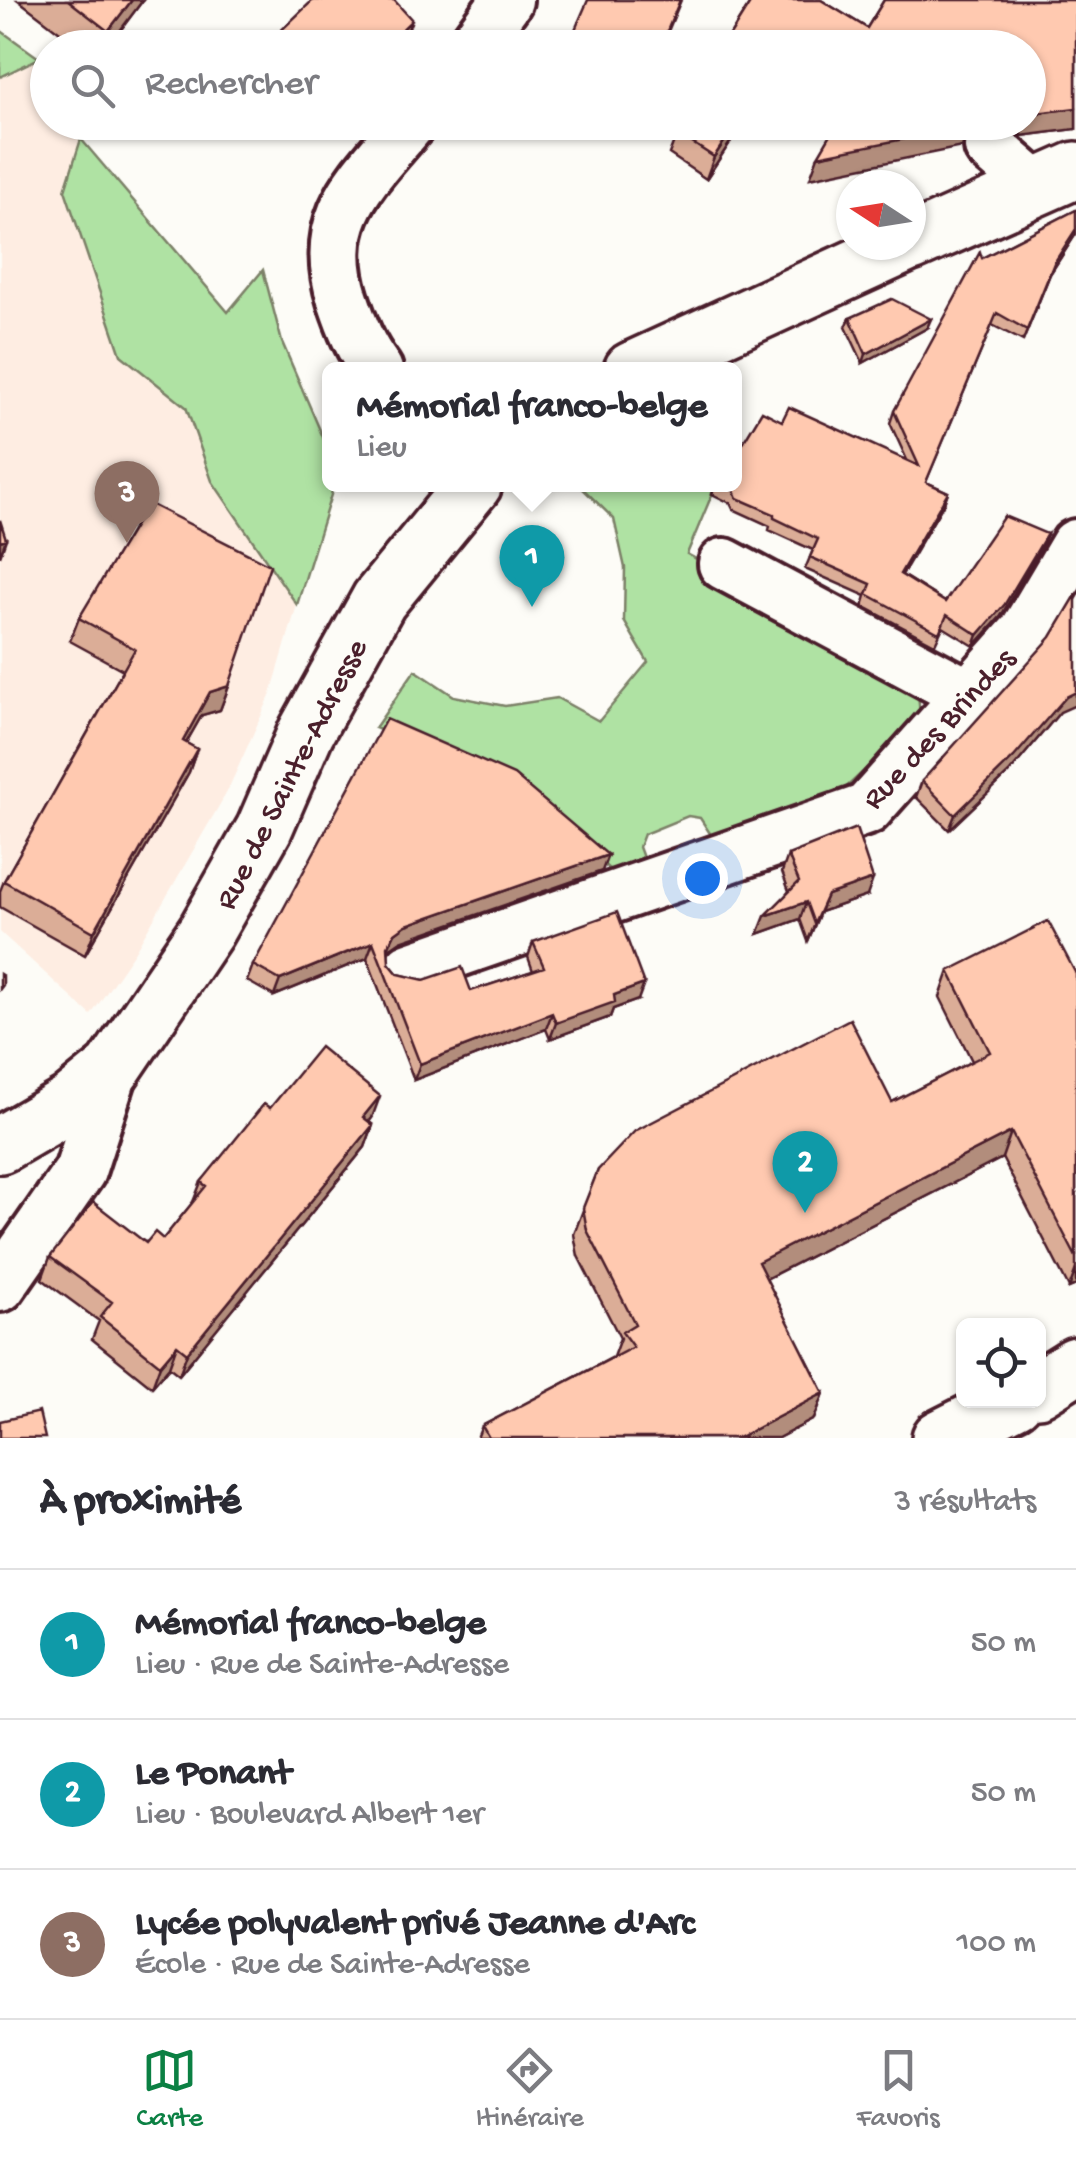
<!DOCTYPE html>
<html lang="fr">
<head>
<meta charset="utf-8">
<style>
	body { margin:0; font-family:"Gochi Hand",sans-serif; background:#f2f2f3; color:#2b2b33 }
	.controls { position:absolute; right:30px; bottom:30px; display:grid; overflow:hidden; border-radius:15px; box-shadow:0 2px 8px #0004 }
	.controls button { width:90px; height:90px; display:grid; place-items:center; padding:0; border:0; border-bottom:2px solid #e1e1e2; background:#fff; color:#2b2b33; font:50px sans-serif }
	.compass { position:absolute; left:836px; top:170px; width:90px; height:90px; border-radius:50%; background:#fff; box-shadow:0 2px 8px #0004; rotate:282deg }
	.you { position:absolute; left:702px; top:878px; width:35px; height:35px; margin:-25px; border:8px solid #fff; border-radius:50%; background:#1a73e8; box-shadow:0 0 0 15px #1a73e833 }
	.badge { display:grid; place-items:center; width:65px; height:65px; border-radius:50%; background:#0b8043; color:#fff; font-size:32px; font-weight:700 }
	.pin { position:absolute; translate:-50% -82px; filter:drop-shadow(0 2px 5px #0008) }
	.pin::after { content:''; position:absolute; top:52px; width:35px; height:30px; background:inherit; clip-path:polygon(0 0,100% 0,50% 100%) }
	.popup { position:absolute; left:322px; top:362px; width:420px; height:130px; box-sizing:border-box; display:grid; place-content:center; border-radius:15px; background:#fff; filter:drop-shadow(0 2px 8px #0005); font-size:32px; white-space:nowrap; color:#7c7c81 }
	.popup b { font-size:38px; color:#2b2b33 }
	.popup::after { content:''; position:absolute; left:50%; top:100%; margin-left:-20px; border:20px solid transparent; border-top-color:#fff }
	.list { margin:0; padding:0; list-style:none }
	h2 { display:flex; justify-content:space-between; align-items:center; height:130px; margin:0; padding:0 40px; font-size:42px }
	h2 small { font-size:32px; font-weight:400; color:#7c7c81 }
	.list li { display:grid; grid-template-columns:65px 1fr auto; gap:30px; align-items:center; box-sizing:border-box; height:150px; padding:0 40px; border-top:2px solid #e1e1e2 }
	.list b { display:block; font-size:38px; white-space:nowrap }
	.list p { margin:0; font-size:32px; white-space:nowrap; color:#7c7c81 }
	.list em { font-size:32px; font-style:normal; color:#7c7c81 }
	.icon { flex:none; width:55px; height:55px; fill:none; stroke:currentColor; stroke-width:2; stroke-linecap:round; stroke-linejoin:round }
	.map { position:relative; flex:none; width:1076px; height:1438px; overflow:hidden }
	.search { position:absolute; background:#fff; box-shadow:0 2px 8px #0004; left:30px; right:30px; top:30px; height:110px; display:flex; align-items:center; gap:25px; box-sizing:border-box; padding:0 35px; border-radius:55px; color:#7c7c81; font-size:38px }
	.sheet { height:580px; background:#fff }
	nav { display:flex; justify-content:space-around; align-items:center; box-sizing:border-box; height:140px; border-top:2px solid #e1e1e2; background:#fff; font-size:28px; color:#7c7c81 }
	nav a { display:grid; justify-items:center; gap:5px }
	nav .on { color:#0b8043 }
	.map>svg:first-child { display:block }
	.built { fill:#feede2 }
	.green { fill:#afe2a3; stroke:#7c8067; stroke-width:2.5 }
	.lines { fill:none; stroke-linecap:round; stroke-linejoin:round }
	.minor-casing { stroke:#4a1f2b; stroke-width:58 }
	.major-casing { stroke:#4a1f2b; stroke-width:62 }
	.minor { stroke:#fdfcf7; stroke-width:50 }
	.major { stroke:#fdfcf7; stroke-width:55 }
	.wall { fill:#dbad97; stroke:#4a1f2b; stroke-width:2.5 }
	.shaded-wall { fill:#b28d7b; stroke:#4a1f2b; stroke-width:2.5 }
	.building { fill:#ffc9b0; stroke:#4a1f2b; stroke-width:2.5 }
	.labels { text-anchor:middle; stroke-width:10; stroke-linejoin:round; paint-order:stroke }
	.street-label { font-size:32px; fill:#4a1f2b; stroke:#fdfcf7 }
</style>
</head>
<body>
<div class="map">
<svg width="1076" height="1438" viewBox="0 0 1076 1438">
	<rect width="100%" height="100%" fill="#fdfcf7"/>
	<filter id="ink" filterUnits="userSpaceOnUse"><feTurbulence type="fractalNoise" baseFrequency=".01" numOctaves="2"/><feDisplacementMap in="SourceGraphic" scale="20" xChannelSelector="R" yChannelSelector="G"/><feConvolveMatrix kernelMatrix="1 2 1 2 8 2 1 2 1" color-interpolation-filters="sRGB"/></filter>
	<g filter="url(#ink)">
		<!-- built -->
		<path class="built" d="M 39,58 L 47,74 L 48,122 L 72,123 L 81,139 L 65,191 L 121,355 L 186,407 L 212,481 L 297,605 L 271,694 L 227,792 L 135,951 L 91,1015 L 0,932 L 0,77 Z"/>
		<!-- green -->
		<path class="green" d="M 0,30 L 39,58 L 0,77 Z
			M 81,139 L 228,312 L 263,270 L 282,342 L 329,451 L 330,484 L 334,485 L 297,605 L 212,481 L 186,407 L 121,355 L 65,190 Z
			M 578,484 L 716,485 L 687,554 L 917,678 L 920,718 L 836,797 L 713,838 L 700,818 L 688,816 L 644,834 L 639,847 L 645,863 L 615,874 L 508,784 L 375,728 L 415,670 L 454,696 L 505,706 L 557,698 L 599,721 L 648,662 L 624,621 L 625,568 L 614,519 Z"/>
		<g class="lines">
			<!-- minor casing -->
			<g class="minor-casing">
				<path id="minor" d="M 472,48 L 507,0
					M 990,147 L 1037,188
					M 377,370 C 360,347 352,327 343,300 C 317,217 361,182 411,122
					M 724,564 L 971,696
					M 410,968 L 867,809 L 1024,633 L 1076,545
					M 0,1286 L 80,1171 L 113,1069"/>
			</g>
			<!-- major casing -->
			<g class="major-casing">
				<path id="major" d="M 911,243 L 1076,170
					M 632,370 L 905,245
					M 0,1145 L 70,1104 L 113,1069 L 206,931 L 264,829 L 306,732 L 379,600 L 474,484
					M 1038,1389 L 1076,1365
					M 940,1438 L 1015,1400"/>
			</g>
			<!-- minor -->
			<use href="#minor" class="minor"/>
			<!-- major -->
			<use href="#major" class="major"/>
		</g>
		<!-- wall -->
		<path class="wall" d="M 18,0 L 143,0 L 107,48 L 81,48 Z
			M 681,0 L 661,48 L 567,48 Z
			M 752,0 L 821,0 L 867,28 L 884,0 L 1076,0 L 1076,129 L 1021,136 L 1001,122 L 1028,122 L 1028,48 L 722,48 Z
			M 405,37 L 395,48 L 268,48 L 271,40 Z
			M 566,122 L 589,122 L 584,134 Z
			M 680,122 L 741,122 L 739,129 L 706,179 L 669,154 L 677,133 L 681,125 Z
			M 1076,210 L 1076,234 L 1050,274 L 1023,341 L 992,325 L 926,482 L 948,492 L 944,503 L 902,575 L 945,602 L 1047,534 L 1042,545 L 1001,616 L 974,646 L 943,627 L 935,644 L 863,606 L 866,596 L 805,569 L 813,550 L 769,530 L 770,526 L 733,509 L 730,503 L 712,494 L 716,484 L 734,484 L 738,451 L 782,421 L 907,460 L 890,423 L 894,411 L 982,258 Z
			M 850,318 L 927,328 L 863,363 L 846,327 Z
			M 79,618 L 229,686 L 220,710 L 202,715 L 186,743 L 197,749 L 189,772 L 85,955 L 0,907 L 0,891 L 4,881 L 123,670 L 70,641 Z
			M 1060,712 L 1009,773 L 949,830 L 916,797 L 922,781 Z
			M 788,855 L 867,896 L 820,912 L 808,941 L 800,919 L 758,934 L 789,891 L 782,872 Z
			M 602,871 L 401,941 L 388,950 L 389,963 L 398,974 L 471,991 L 533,971 L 528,957 L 533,942 L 638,1000 L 613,1009 L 610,1017 L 550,1039 L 546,1029 L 414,1080 L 367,958 L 274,996 L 247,981 L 253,965 Z
			M 949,971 L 1076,974 L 1076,1285 L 1069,1288 L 1002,1158 L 766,1279 L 824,1393 L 814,1419 L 778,1438 L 477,1438 L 482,1426 L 613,1357 L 620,1338 L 578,1256 L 574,1234 L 598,1170 L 892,1102 L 972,1061 L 940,997 Z
			M 270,1108 L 372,1118 L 369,1122 L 373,1125 L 365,1147 L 179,1375 L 169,1367 L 152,1387 L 92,1339 L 99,1321 L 42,1279 L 50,1257 L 163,1239 L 193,1202 L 201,1182 Z"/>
		<!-- shaded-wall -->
		<path class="shaded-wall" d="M 132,0 L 143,0 L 107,48 L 102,48 L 108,31 Z
			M 412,20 L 405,37 L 395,48 L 383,48 Z
			M 1076,108 L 1076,129 L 1021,136 L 1025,122 L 1028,122 L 1028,114 Z
			M 737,122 L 741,122 L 739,129 L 706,179 L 714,157 Z
			M 970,122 L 977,122 L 969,128 L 962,147 L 810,178 L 818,156 Z
			M 1076,229 L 1076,234 L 1050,274 L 1023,341 L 1054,263 Z
			M 931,319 L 927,328 L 863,363 L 866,354 Z
			M 948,492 L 944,503 L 895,585 L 900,574 Z
			M 1047,534 L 1042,545 L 1001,616 L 974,646 L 978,635 Z
			M 6,539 L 0,556 L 0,541 Z
			M 229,686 L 220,710 L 202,715 L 174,764 L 183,741 L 210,692 Z
			M 1076,692 L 1076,705 L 1060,712 L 1009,773 L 949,830 L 955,815 L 1066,697 Z
			M 197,749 L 189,772 L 85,955 L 94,932 Z
			M 608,855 L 602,871 L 401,941 L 389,949 L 382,962 L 395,933 L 406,925 Z
			M 873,879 L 867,896 L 820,912 L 808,941 L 827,895 Z
			M 806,902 L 800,919 L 758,934 L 765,916 Z
			M 373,942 L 367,958 L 274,996 L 280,980 Z
			M 644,984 L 638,1000 L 613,1009 L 610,1017 L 550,1039 L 556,1023 L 614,995 Z
			M 552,1013 L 546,1029 L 414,1080 L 420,1064 Z
			M 380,1096 L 372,1118 L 355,1139 L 363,1117 Z
			M 373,1125 L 365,1147 L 179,1375 L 187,1353 Z
			M 1011,1132 L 1002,1158 L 748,1288 L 758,1262 Z
			M 1076,1269 L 1076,1285 L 1069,1288 Z
			M 177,1345 L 169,1367 L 152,1387 L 160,1365 Z
			M 824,1393 L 814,1419 L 778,1438 L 738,1438 Z"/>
		<!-- building -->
		<path class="building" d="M 68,0 L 132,0 L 108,31 Z
			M 313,0 L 394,0 L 412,20 L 383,48 L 279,48 L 271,40 Z
			M 588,0 L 680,0 L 660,48 L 655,48 L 634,35 L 627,48 L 567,48 Z
			M 752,0 L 821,0 L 867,28 L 884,0 L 1076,0 L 1076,108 L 1028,114 L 1028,48 L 801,48 L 785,38 L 779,48 L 722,48 Z
			M 683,122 L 737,122 L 714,157 L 677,133 Z
			M 838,122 L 971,122 L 970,126 L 818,156 Z
			M 1076,210 L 1076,229 L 1054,263 L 1027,330 L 997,313 L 926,482 L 948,492 L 900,574 L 945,602 L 1004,516 L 1047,534 L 1005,604 L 978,635 L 947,615 L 939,633 L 867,594 L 871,584 L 810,557 L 818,539 L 774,518 L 774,514 L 737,498 L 734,491 L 720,484 L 734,484 L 734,450 L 738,451 L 762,411 L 782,421 L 789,407 L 919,466 L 894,411 L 980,252 L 982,258 Z
			M 892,299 L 931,319 L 866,354 L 850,318 Z
			M 148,503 L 270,565 L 229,686 L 210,692 L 183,741 L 197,749 L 94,932 L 4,881 L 135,649 L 79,618 Z
			M 0,520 L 6,539 L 0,541 Z
			M 1076,595 L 1076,692 L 1066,697 L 1014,757 L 955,815 L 922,781 L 1051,637 Z
			M 386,719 L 514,775 L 608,855 L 406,925 L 395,933 L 388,946 L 389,963 L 398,974 L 424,980 L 462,967 L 471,991 L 544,967 L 533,942 L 617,912 L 644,984 L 614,995 L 615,1002 L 556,1023 L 552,1013 L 420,1064 L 373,942 L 280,980 L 253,965 Z
			M 856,828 L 873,879 L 827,895 L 814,924 L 806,902 L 765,916 L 799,882 L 788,855 Z
			M 1048,921 L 1076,974 L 1076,1257 L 1011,1132 L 758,1262 L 824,1393 L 738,1438 L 489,1438 L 482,1426 L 633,1347 L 622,1332 L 635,1324 L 587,1230 L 583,1208 L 598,1170 L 635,1131 L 850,1019 L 892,1102 L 990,1052 L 949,971 Z
			M 0,974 L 3,976 L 3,985 L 0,989 Z
			M 320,1047 L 380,1096 L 363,1117 L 373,1125 L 187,1353 L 177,1345 L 160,1365 L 100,1317 L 112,1302 L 50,1257 L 93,1202 L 146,1243 L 155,1232 L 163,1239 L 206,1186 L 201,1182 L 264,1104 L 270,1108 Z
			M 39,1412 L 45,1438 L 0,1438 L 0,1421 Z"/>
	</g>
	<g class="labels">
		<!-- street labels -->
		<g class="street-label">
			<text transform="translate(937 727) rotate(-47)" y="11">Rue des Brindes</text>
			<text transform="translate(289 773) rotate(-63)" y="11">Rue de Sainte-Adresse</text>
		</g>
	</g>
</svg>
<div class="controls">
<button><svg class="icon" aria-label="locate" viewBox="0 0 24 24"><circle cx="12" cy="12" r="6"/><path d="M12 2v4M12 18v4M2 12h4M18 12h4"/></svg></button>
</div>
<svg class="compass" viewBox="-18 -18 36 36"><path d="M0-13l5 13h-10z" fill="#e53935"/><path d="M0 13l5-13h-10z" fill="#7c7c81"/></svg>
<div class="you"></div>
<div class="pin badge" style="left:532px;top:607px;background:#0f9aa8">1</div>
<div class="popup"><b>Mémorial franco-belge</b>Lieu</div>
<div class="pin badge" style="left:805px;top:1213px;background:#0f9aa8">2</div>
<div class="pin badge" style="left:127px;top:543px;background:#8d6e63">3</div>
<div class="search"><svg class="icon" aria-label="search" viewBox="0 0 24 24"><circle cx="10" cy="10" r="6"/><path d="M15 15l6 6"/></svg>Rechercher</div>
</div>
<section class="sheet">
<h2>À proximité<small>3 résultats</small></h2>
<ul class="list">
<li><span class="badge" style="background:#0f9aa8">1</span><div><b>Mémorial franco-belge</b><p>Lieu · Rue de Sainte-Adresse</p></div><em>50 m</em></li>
<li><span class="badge" style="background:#0f9aa8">2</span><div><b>Le Ponant</b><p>Lieu · Boulevard Albert 1er</p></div><em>50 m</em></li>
<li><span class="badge" style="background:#8d6e63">3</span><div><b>Lycée polyvalent privé Jeanne d'Arc</b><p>École · Rue de Sainte-Adresse</p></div><em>100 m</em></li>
</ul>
</section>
<nav>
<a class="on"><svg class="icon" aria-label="map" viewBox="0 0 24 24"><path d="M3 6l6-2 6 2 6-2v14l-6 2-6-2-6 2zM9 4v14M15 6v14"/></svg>Carte</a>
<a><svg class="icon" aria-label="directions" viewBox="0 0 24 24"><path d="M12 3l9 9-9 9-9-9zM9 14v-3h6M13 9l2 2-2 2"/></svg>Itinéraire</a>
<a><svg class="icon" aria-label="saved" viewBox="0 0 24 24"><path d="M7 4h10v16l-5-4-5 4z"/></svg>Favoris</a>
</nav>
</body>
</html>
